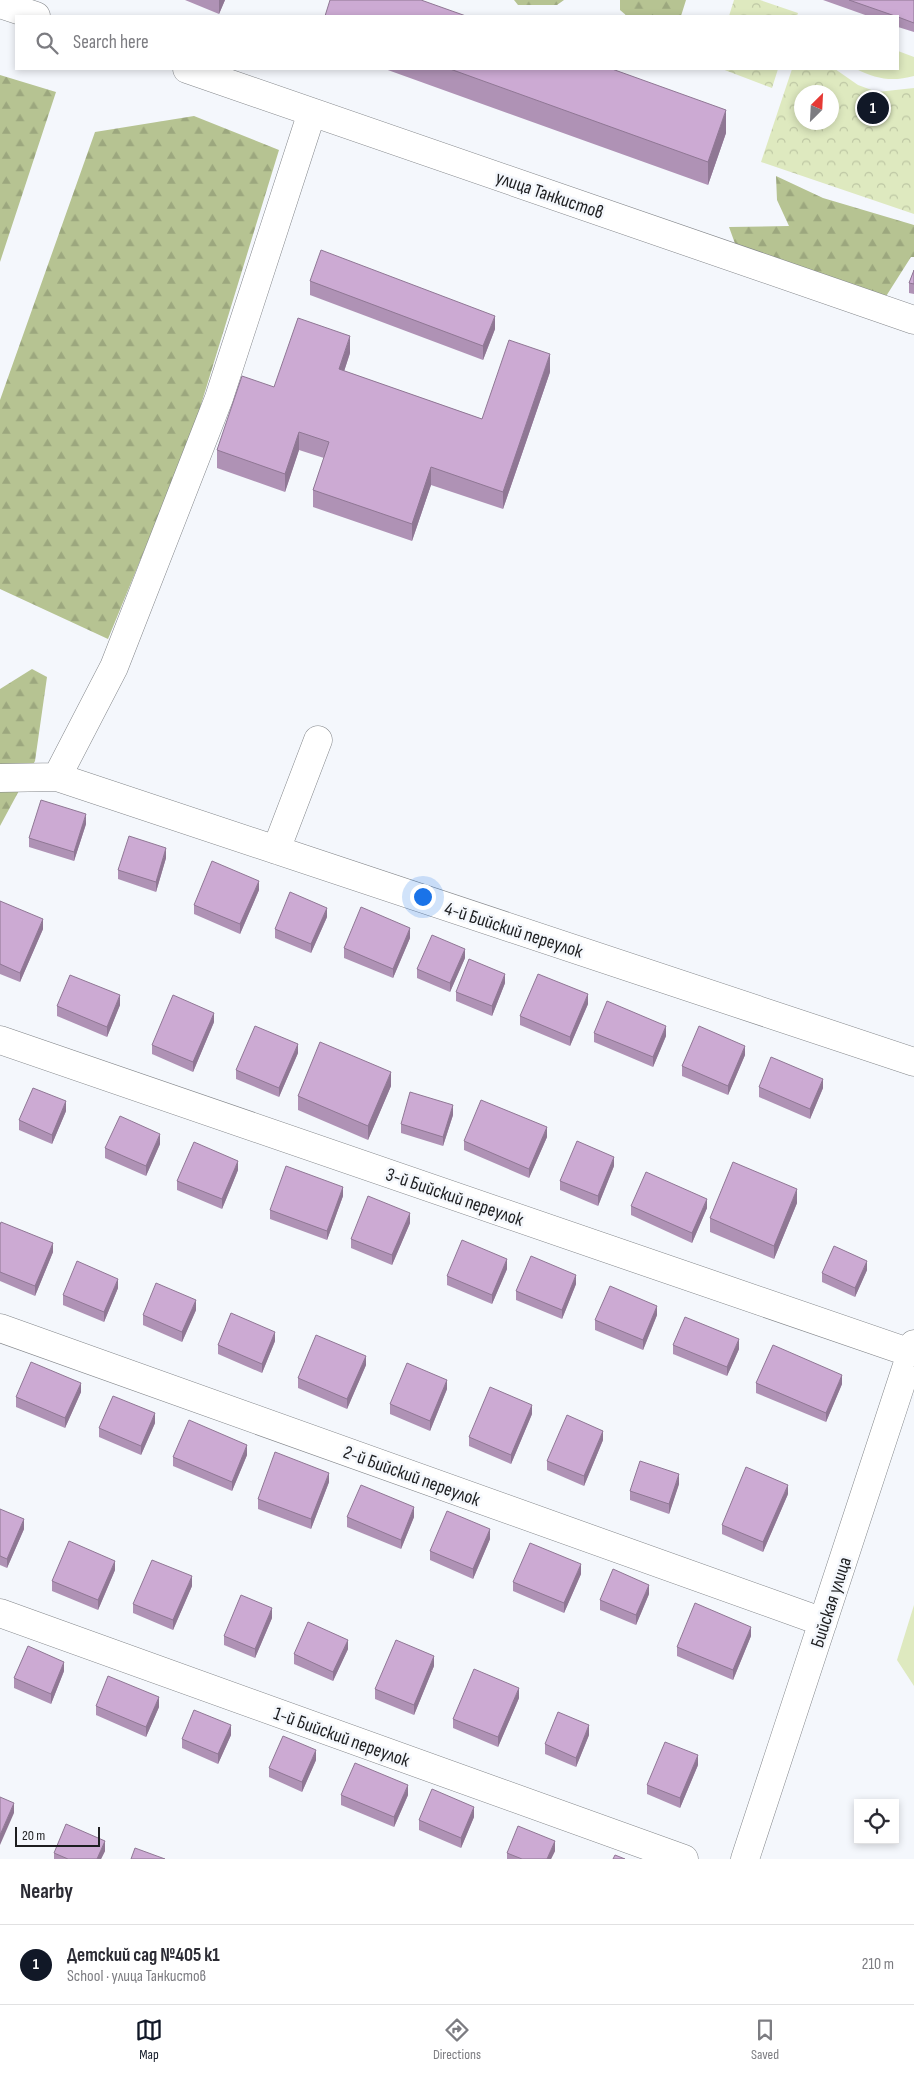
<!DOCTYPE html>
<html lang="en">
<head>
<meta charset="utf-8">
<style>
	body { margin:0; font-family:"Sofia Sans Condensed",sans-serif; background:#f2f2f3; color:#2b2b33 }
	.controls { position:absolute; right:15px; bottom:15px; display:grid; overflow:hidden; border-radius:0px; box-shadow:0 2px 8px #0003 }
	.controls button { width:45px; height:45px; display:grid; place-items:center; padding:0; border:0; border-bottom:1px solid #e1e1e2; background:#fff; color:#2b2b33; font:25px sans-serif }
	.compass { position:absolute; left:794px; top:85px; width:45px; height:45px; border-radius:50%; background:#fff; box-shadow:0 2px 8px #0003; rotate:24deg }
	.scale { position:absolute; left:15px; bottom:12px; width:85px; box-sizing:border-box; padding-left:5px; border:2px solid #1d1e20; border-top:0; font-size:14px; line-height:18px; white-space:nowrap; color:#1d1e20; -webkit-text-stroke:4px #f4f7fc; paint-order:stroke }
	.you { position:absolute; left:422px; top:896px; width:18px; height:18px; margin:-12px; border:4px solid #fff; border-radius:50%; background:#1a73e8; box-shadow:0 0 0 8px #1a73e833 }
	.badge { display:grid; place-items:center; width:32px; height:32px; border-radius:50%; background:#111827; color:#fff; font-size:16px; font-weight:700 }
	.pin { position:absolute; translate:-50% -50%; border:2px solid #fff; box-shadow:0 1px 5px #0006 }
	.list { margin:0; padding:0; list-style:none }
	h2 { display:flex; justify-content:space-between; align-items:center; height:65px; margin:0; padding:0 20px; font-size:21px }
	h2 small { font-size:16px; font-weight:400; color:#7c7c81 }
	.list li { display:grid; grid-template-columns:32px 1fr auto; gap:15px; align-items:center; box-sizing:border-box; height:80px; padding:0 20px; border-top:1px solid #e1e1e2 }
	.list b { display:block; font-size:19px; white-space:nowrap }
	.list p { margin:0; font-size:16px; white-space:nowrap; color:#7c7c81 }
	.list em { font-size:16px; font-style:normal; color:#7c7c81 }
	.icon { flex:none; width:28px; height:28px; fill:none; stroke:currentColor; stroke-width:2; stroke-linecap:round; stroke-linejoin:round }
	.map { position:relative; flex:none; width:914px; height:1859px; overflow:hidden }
	.search { position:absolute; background:#fff; box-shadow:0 2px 8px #0003; left:15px; right:15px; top:15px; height:55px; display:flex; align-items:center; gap:12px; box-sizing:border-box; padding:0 18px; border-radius:0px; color:#7c7c81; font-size:19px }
	.sheet { height:145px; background:#fff }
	nav { display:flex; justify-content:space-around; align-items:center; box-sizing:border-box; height:70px; border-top:1px solid #e1e1e2; background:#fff; font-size:14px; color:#7c7c81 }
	nav a { display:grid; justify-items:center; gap:2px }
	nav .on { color:#111827 }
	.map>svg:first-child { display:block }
	.green { fill:#dee9bf }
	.forest { fill:url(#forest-firs) }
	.park { fill:url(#park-crowns); fill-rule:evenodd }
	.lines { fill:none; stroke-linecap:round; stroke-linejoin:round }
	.minor-casing { stroke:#83868a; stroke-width:29 }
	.minor { stroke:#fff; stroke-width:28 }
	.wall { fill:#af92b5 }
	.shaded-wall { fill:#8f7794 }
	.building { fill:#ccaad3; stroke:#8f7794 }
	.labels { text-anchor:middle; stroke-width:5; stroke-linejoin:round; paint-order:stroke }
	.street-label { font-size:19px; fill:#1d1e20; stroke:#f4f7fc }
</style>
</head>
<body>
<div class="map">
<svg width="914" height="1859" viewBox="0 0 914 1859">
	<defs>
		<pattern id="forest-firs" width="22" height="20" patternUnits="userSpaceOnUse" patternTransform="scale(1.25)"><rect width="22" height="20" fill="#b6c392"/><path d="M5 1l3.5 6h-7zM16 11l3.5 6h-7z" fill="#9ca77e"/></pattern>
		<pattern id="park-crowns" width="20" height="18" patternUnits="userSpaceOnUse" patternTransform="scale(1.25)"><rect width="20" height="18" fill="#dee9bf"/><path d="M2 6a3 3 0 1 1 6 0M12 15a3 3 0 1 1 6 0" fill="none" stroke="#bec7a4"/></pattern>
	</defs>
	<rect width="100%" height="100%" fill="#f4f7fc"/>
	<!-- green -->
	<path class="green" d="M 898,51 L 914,57 L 914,76 C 892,82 876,79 856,69 L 898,69 Z
		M 914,1605 L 914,1686 L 897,1660 Z"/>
	<!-- forest -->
	<path class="forest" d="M 514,0 L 564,0 L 557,5 L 518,5 Z
		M 620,0 L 686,0 L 681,16 L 627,16 L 620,10 Z
		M 0,75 L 56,92 L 0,262 Z
		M 194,116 L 279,150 L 192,434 L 108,639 L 0,589 L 0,400 L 95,132 Z
		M 776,176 L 823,198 L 914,225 L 914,257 L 911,257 L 883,301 L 737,249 L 729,227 L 789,226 L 777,200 Z
		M 32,669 L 47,677 L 35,761 L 0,826 L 0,689 Z"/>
	<!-- park -->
	<path class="park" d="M 734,0 L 760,0 L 798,13 L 797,16 L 729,16 Z
		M 722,69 L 778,69 L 772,88 Z
		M 792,69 L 835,69 L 858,85 L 877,92 L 914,88 L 914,214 L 761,162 ZM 832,92 L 832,122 L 802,122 L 802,92 Z"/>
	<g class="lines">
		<!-- minor casing -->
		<g class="minor-casing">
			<path id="minor" d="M 0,4 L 36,16
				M 187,69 L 914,320
				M 57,777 L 114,667 L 219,398 L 312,112
				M 0,778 L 57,777 L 914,1062
				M 276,850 L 318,740
				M 0,1040 L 911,1353
				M 0,1328 L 823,1622
				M 0,1613 L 684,1859
				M 745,1859 L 914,1344"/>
		</g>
		<!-- minor -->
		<use href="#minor" class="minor"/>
	</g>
	<!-- wall -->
	<path class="wall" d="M 185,0 L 225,0 L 219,14 Z
		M 823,0 L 914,0 L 914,32 L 898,27 L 898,16 L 868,16 Z
		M 385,69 L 612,69 L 726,133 L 708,185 Z
		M 914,270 L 914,294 L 909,293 L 909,283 Z
		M 310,281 L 495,329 L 483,360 L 310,295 Z
		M 350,353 L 344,371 L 482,419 L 550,372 L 503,509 L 431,485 L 412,541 L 313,507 L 313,490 L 324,458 L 299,450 L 285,492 L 217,468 L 217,450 L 274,387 Z
		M 86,824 L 74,861 L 29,847 L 29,838 Z
		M 166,858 L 156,892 L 118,879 L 118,870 Z
		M 259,890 L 240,934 L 194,914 L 194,905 Z
		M 0,901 L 43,929 L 20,982 L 0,974 Z
		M 327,917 L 311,953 L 275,938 L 275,929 Z
		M 410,938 L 393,978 L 344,958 L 344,948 Z
		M 465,958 L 450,992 L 417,978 L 417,969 Z
		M 505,983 L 492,1016 L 456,1001 L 456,992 Z
		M 588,1004 L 570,1046 L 520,1025 L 520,1016 Z
		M 120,1005 L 107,1037 L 57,1016 L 57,1006 Z
		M 214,1022 L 193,1072 L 152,1054 L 152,1045 Z
		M 594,1033 L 666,1036 L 653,1067 L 594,1042 Z
		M 298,1053 L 279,1097 L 236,1079 L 236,1070 Z
		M 745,1055 L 728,1095 L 682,1076 L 682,1066 Z
		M 391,1086 L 368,1140 L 298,1110 L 298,1096 Z
		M 759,1087 L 823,1088 L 810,1119 L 759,1097 Z
		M 66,1111 L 52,1144 L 19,1130 L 19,1120 Z
		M 453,1115 L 443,1146 L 401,1133 L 401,1124 Z
		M 547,1137 L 529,1178 L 464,1150 L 464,1141 Z
		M 160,1144 L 146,1176 L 105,1158 L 105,1148 Z
		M 614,1166 L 598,1206 L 560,1190 L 560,1181 Z
		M 238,1170 L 222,1209 L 177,1190 L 177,1181 Z
		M 343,1196 L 327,1240 L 270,1219 L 270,1210 Z
		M 797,1203 L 774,1259 L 710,1232 L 710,1218 Z
		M 631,1206 L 707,1208 L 692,1243 L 631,1215 Z
		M 410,1223 L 392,1265 L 351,1248 L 351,1239 Z
		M 0,1225 L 53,1252 L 35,1296 L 0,1281 Z
		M 507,1269 L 492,1304 L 447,1285 L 447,1276 Z
		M 867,1270 L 855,1297 L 822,1282 L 822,1273 Z
		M 576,1284 L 562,1319 L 516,1300 L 516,1291 Z
		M 118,1288 L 104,1322 L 63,1305 L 63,1295 Z
		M 196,1310 L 182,1342 L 143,1325 L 143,1315 Z
		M 657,1315 L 643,1350 L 595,1330 L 595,1320 Z
		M 275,1341 L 262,1373 L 218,1354 L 218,1345 Z
		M 673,1345 L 739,1349 L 727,1376 L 673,1354 Z
		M 366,1365 L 347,1409 L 298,1388 L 298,1378 Z
		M 756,1383 L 842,1384 L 826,1422 L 756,1393 Z
		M 447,1389 L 430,1431 L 390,1414 L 390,1404 Z
		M 81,1392 L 65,1428 L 16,1407 L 16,1397 Z
		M 532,1414 L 511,1464 L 469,1446 L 469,1437 Z
		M 155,1423 L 141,1455 L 99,1437 L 99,1428 Z
		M 603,1440 L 584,1486 L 547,1470 L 547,1461 Z
		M 247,1455 L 232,1491 L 173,1466 L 173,1457 Z
		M 329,1482 L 311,1529 L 258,1509 L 258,1499 Z
		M 679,1484 L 669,1514 L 630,1500 L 630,1491 Z
		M 788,1494 L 763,1552 L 722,1534 L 722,1525 Z
		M 0,1509 L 24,1529 L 7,1568 L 0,1565 Z
		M 347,1517 L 414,1517 L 401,1549 L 347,1527 Z
		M 490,1539 L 473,1579 L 430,1560 L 430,1551 Z
		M 115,1570 L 98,1610 L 52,1591 L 52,1581 Z
		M 581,1574 L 564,1613 L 513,1591 L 513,1582 Z
		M 192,1586 L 173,1630 L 133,1613 L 133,1604 Z
		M 649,1594 L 636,1625 L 600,1610 L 600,1600 Z
		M 272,1618 L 255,1658 L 224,1645 L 224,1636 Z
		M 751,1636 L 733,1680 L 677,1656 L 677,1647 Z
		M 348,1649 L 333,1681 L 294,1664 L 294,1654 Z
		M 434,1666 L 414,1715 L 375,1699 L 375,1689 Z
		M 64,1671 L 51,1704 L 14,1688 L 14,1678 Z
		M 519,1698 L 498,1747 L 453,1728 L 453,1719 Z
		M 96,1706 L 159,1707 L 146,1737 L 96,1715 Z
		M 231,1735 L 218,1764 L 182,1748 L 182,1739 Z
		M 589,1735 L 576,1767 L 545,1754 L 545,1744 Z
		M 316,1760 L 302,1792 L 269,1777 L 269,1768 Z
		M 698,1765 L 680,1808 L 647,1794 L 647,1785 Z
		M 341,1795 L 408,1795 L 394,1827 L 341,1805 Z
		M 474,1817 L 461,1848 L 419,1830 L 419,1820 Z
		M 105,1851 L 101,1859 L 54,1859 L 54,1853 Z
		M 555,1851 L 551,1859 L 507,1859 L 507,1853 Z"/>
	<!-- shaded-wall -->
	<path class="shaded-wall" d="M 219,0 L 225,0 L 219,14 Z
		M 726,110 L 726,133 L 708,185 L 708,162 Z
		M 495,316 L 495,329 L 483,360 L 483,346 Z
		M 350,336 L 350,353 L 339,387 L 339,369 Z
		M 550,354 L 550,372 L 503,509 L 503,492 Z
		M 299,432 L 299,450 L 285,492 L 285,474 Z
		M 431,467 L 431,485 L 412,541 L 412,524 Z
		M 86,814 L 86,824 L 74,861 L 74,852 Z
		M 166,848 L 166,858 L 156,892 L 156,882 Z
		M 259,881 L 259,890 L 240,934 L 240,924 Z
		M 327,908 L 327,917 L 311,953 L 311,944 Z
		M 43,919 L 43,929 L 20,982 L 20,973 Z
		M 410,928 L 410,938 L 393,978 L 393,969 Z
		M 465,949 L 465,958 L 450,992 L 450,983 Z
		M 505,974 L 505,983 L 492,1016 L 492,1006 Z
		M 588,994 L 588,1004 L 570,1046 L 570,1037 Z
		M 120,995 L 120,1005 L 107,1037 L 107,1027 Z
		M 214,1013 L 214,1022 L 193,1072 L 193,1062 Z
		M 666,1026 L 666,1036 L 653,1067 L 653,1057 Z
		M 298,1044 L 298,1053 L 279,1097 L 279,1088 Z
		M 745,1046 L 745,1055 L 728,1095 L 728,1086 Z
		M 391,1072 L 391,1086 L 368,1140 L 368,1126 Z
		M 823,1079 L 823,1088 L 810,1119 L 810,1109 Z
		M 66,1101 L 66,1111 L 52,1144 L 52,1135 Z
		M 453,1105 L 453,1115 L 443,1146 L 443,1137 Z
		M 547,1127 L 547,1137 L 529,1178 L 529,1169 Z
		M 160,1134 L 160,1144 L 146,1176 L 146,1166 Z
		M 614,1157 L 614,1166 L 598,1206 L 598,1196 Z
		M 238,1161 L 238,1170 L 222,1209 L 222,1199 Z
		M 343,1187 L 343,1196 L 327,1240 L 327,1231 Z
		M 797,1189 L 797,1203 L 774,1259 L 774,1246 Z
		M 707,1199 L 707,1208 L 692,1243 L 692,1233 Z
		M 410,1213 L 410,1223 L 392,1265 L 392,1255 Z
		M 53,1243 L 53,1252 L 35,1296 L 35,1286 Z
		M 507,1259 L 507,1269 L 492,1304 L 492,1295 Z
		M 867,1261 L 867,1270 L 855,1297 L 855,1288 Z
		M 576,1275 L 576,1284 L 562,1319 L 562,1310 Z
		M 118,1279 L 118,1288 L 104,1322 L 104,1312 Z
		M 196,1300 L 196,1310 L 182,1342 L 182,1332 Z
		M 657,1306 L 657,1315 L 643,1350 L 643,1340 Z
		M 275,1332 L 275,1341 L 262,1373 L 262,1364 Z
		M 739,1339 L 739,1349 L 727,1376 L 727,1367 Z
		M 366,1356 L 366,1365 L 347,1409 L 347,1399 Z
		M 842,1375 L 842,1384 L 826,1422 L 826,1413 Z
		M 447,1380 L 447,1389 L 430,1431 L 430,1421 Z
		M 81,1383 L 81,1392 L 65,1428 L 65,1418 Z
		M 532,1405 L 532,1414 L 511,1464 L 511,1455 Z
		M 155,1413 L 155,1423 L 141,1455 L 141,1446 Z
		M 603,1431 L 603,1440 L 584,1486 L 584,1476 Z
		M 247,1445 L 247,1455 L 232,1491 L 232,1482 Z
		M 329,1473 L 329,1482 L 311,1529 L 311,1519 Z
		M 679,1474 L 679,1484 L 669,1514 L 669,1504 Z
		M 788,1485 L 788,1494 L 763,1552 L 763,1542 Z
		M 414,1507 L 414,1517 L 401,1549 L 401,1540 Z
		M 24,1519 L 24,1529 L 7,1568 L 7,1559 Z
		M 490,1529 L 490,1539 L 473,1579 L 473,1569 Z
		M 115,1561 L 115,1570 L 98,1610 L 98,1600 Z
		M 581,1564 L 581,1574 L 564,1613 L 564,1603 Z
		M 192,1576 L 192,1586 L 173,1630 L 173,1620 Z
		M 649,1585 L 649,1594 L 636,1625 L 636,1615 Z
		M 272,1608 L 272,1618 L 255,1658 L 255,1649 Z
		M 751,1627 L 751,1636 L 733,1680 L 733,1670 Z
		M 348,1640 L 348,1649 L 333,1681 L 333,1672 Z
		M 434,1656 L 434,1666 L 414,1715 L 414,1705 Z
		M 64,1662 L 64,1671 L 51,1704 L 51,1694 Z
		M 519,1688 L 519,1698 L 498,1747 L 498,1737 Z
		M 159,1697 L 159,1707 L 146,1737 L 146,1727 Z
		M 231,1725 L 231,1735 L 218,1764 L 218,1754 Z
		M 589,1725 L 589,1735 L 576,1767 L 576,1758 Z
		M 316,1750 L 316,1760 L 302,1792 L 302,1782 Z
		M 698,1755 L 698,1765 L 680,1808 L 680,1798 Z
		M 408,1785 L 408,1795 L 394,1827 L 394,1817 Z
		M 14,1803 L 14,1813 L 0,1845 L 0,1835 Z
		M 474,1807 L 474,1817 L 461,1848 L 461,1838 Z
		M 105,1841 L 105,1851 L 101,1859 L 97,1859 Z
		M 555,1841 L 555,1851 L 551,1859 L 547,1859 Z"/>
	<!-- building -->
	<path class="building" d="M 330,0 L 421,0 L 466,16 L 325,16 Z
		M 849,0 L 914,0 L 914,23 L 898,17 L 898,16 L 895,16 Z
		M 450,69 L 612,69 L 726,110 L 708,162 Z
		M 321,250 L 495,316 L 483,346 L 310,281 Z
		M 914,270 L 914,284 L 909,283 Z
		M 298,318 L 350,336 L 339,369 L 482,419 L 509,340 L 550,354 L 503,492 L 431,467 L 412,524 L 313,490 L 329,442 L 299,432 L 285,474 L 217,450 L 242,376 L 274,387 Z
		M 41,800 L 86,814 L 74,852 L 29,838 Z
		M 129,836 L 166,848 L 156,882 L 118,870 Z
		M 212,861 L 259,881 L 240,924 L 194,905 Z
		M 290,892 L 327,908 L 311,944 L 275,929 Z
		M 0,901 L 43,919 L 20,973 L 0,964 Z
		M 361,907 L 410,928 L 393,969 L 344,948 Z
		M 432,935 L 465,949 L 450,983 L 417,969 Z
		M 469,959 L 505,974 L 492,1006 L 456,992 Z
		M 538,974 L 588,994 L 570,1037 L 520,1016 Z
		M 70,975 L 120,995 L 107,1027 L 57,1006 Z
		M 173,995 L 214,1013 L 193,1062 L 152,1045 Z
		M 607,1001 L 666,1026 L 653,1057 L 594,1033 Z
		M 255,1026 L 298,1044 L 279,1088 L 236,1070 Z
		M 699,1026 L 745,1046 L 728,1086 L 682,1066 Z
		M 320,1042 L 391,1072 L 368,1126 L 298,1096 Z
		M 771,1057 L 823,1079 L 810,1109 L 759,1087 Z
		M 33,1088 L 66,1101 L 52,1135 L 19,1120 Z
		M 410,1092 L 453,1105 L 443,1137 L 401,1124 Z
		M 481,1100 L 547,1127 L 529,1169 L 464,1141 Z
		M 120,1116 L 160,1134 L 146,1166 L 105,1148 Z
		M 577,1141 L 614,1157 L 598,1196 L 560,1181 Z
		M 194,1142 L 238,1161 L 222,1199 L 177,1181 Z
		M 733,1162 L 797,1189 L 774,1246 L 710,1218 Z
		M 286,1166 L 343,1187 L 327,1231 L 270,1210 Z
		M 646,1172 L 707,1199 L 692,1233 L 631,1206 Z
		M 368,1196 L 410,1213 L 392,1255 L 351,1239 Z
		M 1,1222 L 53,1243 L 35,1286 L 0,1272 L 0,1225 Z
		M 462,1240 L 507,1259 L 492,1295 L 447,1276 Z
		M 834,1246 L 867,1261 L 855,1288 L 822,1273 Z
		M 531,1256 L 576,1275 L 562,1310 L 516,1291 Z
		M 77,1261 L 118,1279 L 104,1312 L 63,1295 Z
		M 156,1283 L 196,1300 L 182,1332 L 143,1315 Z
		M 610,1286 L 657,1306 L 643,1340 L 595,1320 Z
		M 231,1313 L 275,1332 L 262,1364 L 218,1345 Z
		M 685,1317 L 739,1339 L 727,1367 L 673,1345 Z
		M 316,1335 L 366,1356 L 347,1399 L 298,1378 Z
		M 773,1345 L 842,1375 L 826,1413 L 756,1383 Z
		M 31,1362 L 81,1383 L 65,1418 L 16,1397 Z
		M 407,1363 L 447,1380 L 430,1421 L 390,1404 Z
		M 490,1387 L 532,1405 L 511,1455 L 469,1437 Z
		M 113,1396 L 155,1413 L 141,1446 L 99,1428 Z
		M 567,1415 L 603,1431 L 584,1476 L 547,1461 Z
		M 189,1420 L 247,1445 L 232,1482 L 173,1457 Z
		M 275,1452 L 329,1473 L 311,1519 L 258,1499 Z
		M 640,1461 L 679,1474 L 669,1504 L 630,1491 Z
		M 746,1467 L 788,1485 L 763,1542 L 722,1525 Z
		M 361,1485 L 414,1507 L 401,1540 L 347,1517 Z
		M 0,1509 L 24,1519 L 7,1559 L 0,1556 Z
		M 447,1511 L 490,1529 L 473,1569 L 430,1551 Z
		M 69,1541 L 115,1561 L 98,1600 L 52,1581 Z
		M 530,1543 L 581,1564 L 564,1603 L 513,1582 Z
		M 152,1560 L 192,1576 L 173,1620 L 133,1604 Z
		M 613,1569 L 649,1585 L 636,1615 L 600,1600 Z
		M 241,1595 L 272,1608 L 255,1649 L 224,1636 Z
		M 695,1603 L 751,1627 L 733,1670 L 677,1647 Z
		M 308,1622 L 348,1640 L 333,1672 L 294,1654 Z
		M 396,1640 L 434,1656 L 414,1705 L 375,1689 Z
		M 28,1646 L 64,1662 L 51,1694 L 14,1678 Z
		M 474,1669 L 519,1688 L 498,1737 L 453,1719 Z
		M 108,1676 L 159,1697 L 146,1727 L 96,1706 Z
		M 194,1710 L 231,1725 L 218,1754 L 182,1739 Z
		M 558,1712 L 589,1725 L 576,1758 L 545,1744 Z
		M 283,1736 L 316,1750 L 302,1782 L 269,1768 Z
		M 665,1742 L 698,1755 L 680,1798 L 647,1785 Z
		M 355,1763 L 408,1785 L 394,1817 L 341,1795 Z
		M 432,1789 L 474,1807 L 461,1838 L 419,1820 Z
		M 0,1797 L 14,1803 L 0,1835 Z
		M 66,1824 L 105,1841 L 97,1859 L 68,1859 L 54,1853 Z
		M 518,1826 L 555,1841 L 547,1859 L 522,1859 L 507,1853 Z
		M 135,1848 L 165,1859 L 131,1859 Z
		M 615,1855 L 625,1859 L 613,1859 Z"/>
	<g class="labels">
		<!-- street labels -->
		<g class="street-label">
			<text transform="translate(550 194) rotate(19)" y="7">улица Танкистов</text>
			<text transform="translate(514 929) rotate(18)" y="7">4-й Бийский переулок</text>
			<text transform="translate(455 1196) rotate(19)" y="7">3-й Бийский переулок</text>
			<text transform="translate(412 1475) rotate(20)" y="7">2-й Бийский переулок</text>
			<text transform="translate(830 1602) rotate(-72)" y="7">Бийская улица</text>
			<text transform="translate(342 1736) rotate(20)" y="7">1-й Бийский переулок</text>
		</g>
	</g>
</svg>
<div class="controls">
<button><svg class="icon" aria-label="locate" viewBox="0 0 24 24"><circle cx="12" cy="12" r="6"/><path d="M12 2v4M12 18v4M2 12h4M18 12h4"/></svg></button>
</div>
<svg class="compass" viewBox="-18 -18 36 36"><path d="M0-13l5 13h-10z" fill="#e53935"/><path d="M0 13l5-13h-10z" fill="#7c7c81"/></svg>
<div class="scale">20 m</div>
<div class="you"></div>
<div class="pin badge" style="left:873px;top:108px">1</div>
<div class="search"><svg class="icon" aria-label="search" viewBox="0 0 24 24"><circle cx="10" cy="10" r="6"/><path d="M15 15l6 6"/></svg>Search here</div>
</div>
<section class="sheet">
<h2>Nearby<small></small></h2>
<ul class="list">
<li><span class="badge">1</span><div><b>Детский сад №405 к1</b><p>School · улица Танкистов</p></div><em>210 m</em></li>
</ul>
</section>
<nav>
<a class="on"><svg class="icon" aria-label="map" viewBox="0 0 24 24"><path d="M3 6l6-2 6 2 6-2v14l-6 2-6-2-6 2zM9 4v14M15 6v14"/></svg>Map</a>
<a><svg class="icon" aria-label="directions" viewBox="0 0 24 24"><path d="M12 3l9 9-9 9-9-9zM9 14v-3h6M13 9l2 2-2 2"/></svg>Directions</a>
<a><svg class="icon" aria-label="saved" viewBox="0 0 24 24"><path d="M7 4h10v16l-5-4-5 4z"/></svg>Saved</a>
</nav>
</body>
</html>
